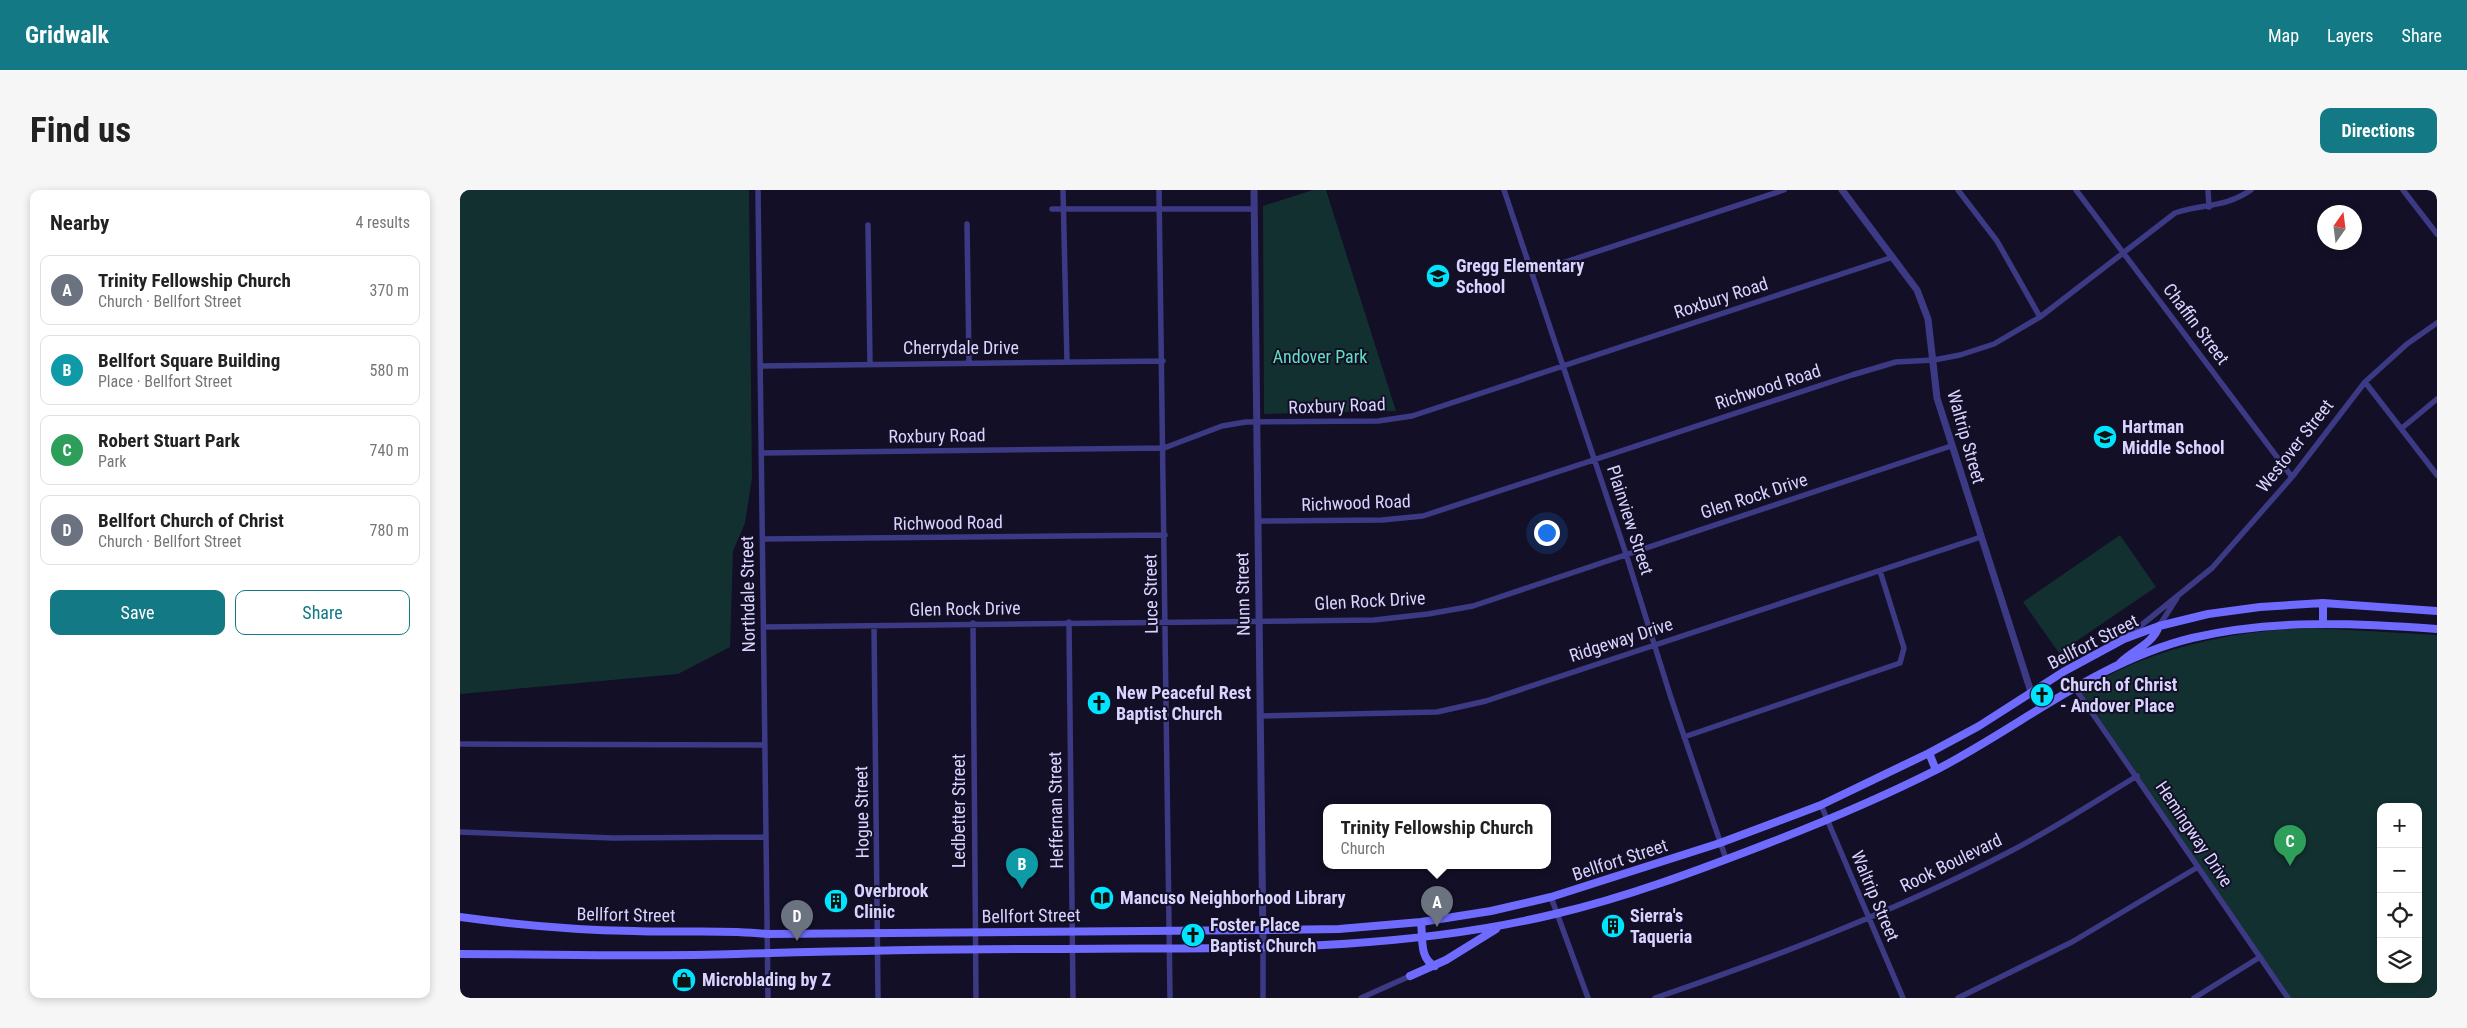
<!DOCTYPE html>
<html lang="en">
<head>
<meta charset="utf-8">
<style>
	body { margin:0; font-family:"Roboto Condensed",sans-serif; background:#f6f6f6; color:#222 }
	.controls { position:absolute; right:15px; bottom:15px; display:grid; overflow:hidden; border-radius:10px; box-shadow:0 2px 8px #0003 }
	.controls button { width:45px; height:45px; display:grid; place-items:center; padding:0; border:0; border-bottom:1px solid #e0e0e0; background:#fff; color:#222; font:25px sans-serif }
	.compass { position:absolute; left:1857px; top:15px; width:45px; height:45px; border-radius:50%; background:#fff; box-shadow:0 2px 8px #0003; rotate:14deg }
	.you { position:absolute; left:1086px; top:342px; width:18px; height:18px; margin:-12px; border:4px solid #fff; border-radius:50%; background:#1a73e8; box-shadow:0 0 0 8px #1a73e833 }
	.badge { display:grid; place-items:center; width:32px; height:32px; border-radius:50%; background:#137a85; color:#fff; font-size:16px; font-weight:700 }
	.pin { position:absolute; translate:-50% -41px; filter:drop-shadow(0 1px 2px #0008) }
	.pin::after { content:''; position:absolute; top:26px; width:18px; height:15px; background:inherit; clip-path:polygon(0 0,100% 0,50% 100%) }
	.popup { position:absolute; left:863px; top:614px; width:228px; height:65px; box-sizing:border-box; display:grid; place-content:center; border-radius:10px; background:#fff; filter:drop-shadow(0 1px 4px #0005); font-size:16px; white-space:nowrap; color:#767676 }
	.popup b { font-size:19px; color:#222 }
	.popup::after { content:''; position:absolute; left:50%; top:100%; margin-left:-10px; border:10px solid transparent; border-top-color:#fff }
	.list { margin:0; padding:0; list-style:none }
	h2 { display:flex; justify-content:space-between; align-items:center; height:65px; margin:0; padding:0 20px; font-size:21px }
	h2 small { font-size:16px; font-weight:400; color:#767676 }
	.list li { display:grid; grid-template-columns:32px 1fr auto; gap:15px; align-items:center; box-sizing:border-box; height:70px; margin:0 10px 10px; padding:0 10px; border:1px solid #e0e0e0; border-radius:10px }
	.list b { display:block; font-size:19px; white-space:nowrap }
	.list p { margin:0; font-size:16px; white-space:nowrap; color:#767676 }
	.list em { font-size:16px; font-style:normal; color:#767676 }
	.actions { display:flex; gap:10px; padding:15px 20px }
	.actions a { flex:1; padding:11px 0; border:1px solid #137a85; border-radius:10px; text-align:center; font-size:18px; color:#137a85 }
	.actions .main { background:#137a85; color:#fff }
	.icon { flex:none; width:28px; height:28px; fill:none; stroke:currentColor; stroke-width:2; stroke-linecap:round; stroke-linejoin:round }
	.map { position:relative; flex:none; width:1977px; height:808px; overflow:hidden; border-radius:10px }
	header { display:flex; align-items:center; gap:30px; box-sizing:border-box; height:70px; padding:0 25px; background:#137a85; color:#fff }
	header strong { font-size:24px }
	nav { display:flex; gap:28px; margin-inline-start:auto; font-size:18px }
	.intro { display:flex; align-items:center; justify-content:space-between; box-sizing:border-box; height:120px; padding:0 30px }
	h1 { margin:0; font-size:35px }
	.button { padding:12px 22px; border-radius:10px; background:#137a85; color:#fff; font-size:18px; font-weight:700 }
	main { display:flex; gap:30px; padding:0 30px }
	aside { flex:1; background:#fff; border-radius:10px; box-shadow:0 2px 8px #0003 }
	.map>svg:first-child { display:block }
	.green { fill:#12302f; fill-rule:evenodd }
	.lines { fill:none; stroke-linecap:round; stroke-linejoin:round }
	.minor { stroke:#3d3a85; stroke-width:5.5 }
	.tertiary { stroke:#3d3a85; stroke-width:7 }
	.secondary { stroke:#6f6bff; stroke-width:8 }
	.labels { text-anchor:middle; stroke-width:4; stroke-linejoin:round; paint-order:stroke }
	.poi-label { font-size:18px; font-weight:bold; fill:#d9d4ff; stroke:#130f26; text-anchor:start }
	.street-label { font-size:18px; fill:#d9d4ff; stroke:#130f26 }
	.park-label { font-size:18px; fill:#5fe0c0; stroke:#130f26 }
</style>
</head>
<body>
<header>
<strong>Gridwalk</strong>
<nav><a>Map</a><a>Layers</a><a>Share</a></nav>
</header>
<div class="intro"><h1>Find us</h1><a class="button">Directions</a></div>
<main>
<aside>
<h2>Nearby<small>4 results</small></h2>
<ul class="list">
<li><span class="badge" style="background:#6b7280">A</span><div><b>Trinity Fellowship Church</b><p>Church · Bellfort Street</p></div><em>370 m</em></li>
<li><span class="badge" style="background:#0f9aa8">B</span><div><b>Bellfort Square Building</b><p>Place · Bellfort Street</p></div><em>580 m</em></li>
<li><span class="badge" style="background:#2e9e5b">C</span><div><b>Robert Stuart Park</b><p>Park</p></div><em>740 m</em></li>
<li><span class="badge" style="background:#6b7280">D</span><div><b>Bellfort Church of Christ</b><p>Church · Bellfort Street</p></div><em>780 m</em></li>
</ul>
<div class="actions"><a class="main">Save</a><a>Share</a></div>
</aside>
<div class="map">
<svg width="1977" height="808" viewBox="0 0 1977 808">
	<rect width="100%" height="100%" fill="#130f26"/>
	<!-- green -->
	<path class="green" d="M 0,0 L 289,0 L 292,288 L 285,333 L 273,361 L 270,457 L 218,484 L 0,504 Z
		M 853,0 L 866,0 L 936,221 L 804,224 L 803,16 Z
		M 1660,345 L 1696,397 L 1599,463 L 1563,412 Z
		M 1854,438 L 1977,445 L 1977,808 L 1830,808 L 1622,503 L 1624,499 C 1693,457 1774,440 1854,438 ZM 1921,617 L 1958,617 L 1958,789 L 1921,789 Z"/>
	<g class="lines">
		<!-- minor -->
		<path class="minor" d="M 298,0 L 308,808
			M 603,0 L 607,172
			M 699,0 L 710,808
			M 1044,0 L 1166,364 L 1211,508 L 1266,669
			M 1498,0 L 1537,51 L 1580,127
			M 1616,0 L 1832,287
			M 1748,0 L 1749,17
			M 1943,0 L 1977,44
			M 592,19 L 794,19
			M 507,34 L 509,173
			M 408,35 L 410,174
			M 1072,83 L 1324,0
			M 300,176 L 703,171
			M 1905,192 L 1977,285
			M 1942,238 L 1977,209
			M 301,263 L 704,258 L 762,236 L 786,232 L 918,231 L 952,226 L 1433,67
			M 798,331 L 922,330 L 963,326 L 1392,185 L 1436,172 L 1474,170 L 1500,165 L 1534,154 L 1580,127 L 1715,23 C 1744,13 1763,19 1791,0
			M 303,349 L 705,345
			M 609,432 L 613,808
			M 513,433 L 516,808
			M 414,436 L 418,808
			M 1699,436 L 1717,408
			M 304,437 L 914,430 L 968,424 L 1013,416 L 1491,256
			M 1668,446 L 1752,378 L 1832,287 L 1905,192 L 1947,154 L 1977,133
			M 1615,498 L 1828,808
			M 800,526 L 977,522 L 1026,511 L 1521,347
			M 1224,547 L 1440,473 L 1444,458 L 1420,381
			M 0,554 L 305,555
			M 1361,615 L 1443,808
			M 0,642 L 153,648 L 306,647
			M 1091,707 L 1128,808
			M 803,757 L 803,808
			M 901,808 L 950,786
			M 1195,808 C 1315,767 1434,722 1547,663 C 1592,640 1634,612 1677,586
			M 1498,808 L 1612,752 L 1738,677
			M 1734,808 L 1800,767"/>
		<!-- tertiary -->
		<path class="tertiary" d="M 794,0 L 803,757
			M 1382,0 L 1457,100 L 1468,129 L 1477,208 L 1571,502 L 1581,518"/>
		<!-- secondary -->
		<path class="secondary" d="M 1863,433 L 1863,413
			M 1660,473 C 1674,459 1692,455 1699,436
			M 1469,563 L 1476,580
			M 0,727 C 58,735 116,740 174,741 C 219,743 263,739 307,744 L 810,740 L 879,739 L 961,732 L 1031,721 L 1091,707 L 1260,653 L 1361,615 L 1469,563 L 1519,536 L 1603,482 L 1664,449 L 1699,436 L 1748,424 L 1800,417 L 1863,413 L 1977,421
			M 961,732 C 963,747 959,769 975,776
			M 0,764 C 92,764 185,767 277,764 C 383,761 489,759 595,759 C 763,757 929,764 1095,724 C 1168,707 1239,680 1309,653 C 1366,631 1423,607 1478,579 C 1562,535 1638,471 1732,448 C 1813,429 1895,433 1977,439
			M 950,786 L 986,770 L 1036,739"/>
	</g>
	<!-- icons -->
	<defs>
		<g id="school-disc" transform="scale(1.25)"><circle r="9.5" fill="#00e5ff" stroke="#130f26"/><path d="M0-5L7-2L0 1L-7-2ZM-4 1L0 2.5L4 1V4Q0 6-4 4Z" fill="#111"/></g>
		<g id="church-disc" transform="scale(1.25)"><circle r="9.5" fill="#00e5ff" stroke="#130f26"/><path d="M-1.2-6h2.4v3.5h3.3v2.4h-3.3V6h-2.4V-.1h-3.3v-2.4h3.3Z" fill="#111"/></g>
		<g id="library-disc" transform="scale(1.25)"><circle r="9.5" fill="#00e5ff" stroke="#130f26"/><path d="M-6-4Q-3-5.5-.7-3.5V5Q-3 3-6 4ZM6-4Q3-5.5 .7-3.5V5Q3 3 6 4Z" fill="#111"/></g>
		<g id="building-disc" transform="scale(1.25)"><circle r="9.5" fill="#00e5ff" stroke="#130f26"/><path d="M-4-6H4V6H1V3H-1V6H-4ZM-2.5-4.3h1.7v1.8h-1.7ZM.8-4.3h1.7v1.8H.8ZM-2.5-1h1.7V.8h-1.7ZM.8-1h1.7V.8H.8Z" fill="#111"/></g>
		<g id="shop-disc" transform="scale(1.25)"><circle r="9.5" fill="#00e5ff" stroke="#130f26"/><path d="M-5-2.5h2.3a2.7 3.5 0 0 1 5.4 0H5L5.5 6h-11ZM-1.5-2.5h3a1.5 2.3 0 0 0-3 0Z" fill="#111"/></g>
	</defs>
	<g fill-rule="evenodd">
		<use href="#school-disc" x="978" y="86"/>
		<use href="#school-disc" x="1645" y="247"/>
		<use href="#church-disc" x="1582" y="505"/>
		<use href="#church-disc" x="639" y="513"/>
		<use href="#library-disc" x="642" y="708"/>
		<use href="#building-disc" x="376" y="711"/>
		<use href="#building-disc" x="1153" y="736"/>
		<use href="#church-disc" x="733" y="745"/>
		<use href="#shop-disc" x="224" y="790"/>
	</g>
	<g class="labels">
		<!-- poi labels -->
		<g class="poi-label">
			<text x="996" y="82">Gregg Elementary<tspan x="996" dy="21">School</tspan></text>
			<text x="1662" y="243">Hartman<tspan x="1662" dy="21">Middle School</tspan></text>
			<text x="1600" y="501">Church of Christ<tspan x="1600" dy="21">- Andover Place</tspan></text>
			<text x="656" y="509">New Peaceful Rest<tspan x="656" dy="21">Baptist Church</tspan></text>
			<text x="394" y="707">Overbrook<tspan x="394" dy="21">Clinic</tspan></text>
			<text x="660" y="714">Mancuso Neighborhood Library</text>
			<text x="1170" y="732">Sierra's<tspan x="1170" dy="21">Taqueria</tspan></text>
			<text x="750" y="741">Foster Place<tspan x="750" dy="21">Baptist Church</tspan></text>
			<text x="242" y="796">Microblading by Z</text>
		</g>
		<!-- street labels -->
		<g class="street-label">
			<text transform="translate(1261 108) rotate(-18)" y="6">Roxbury Road</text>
			<text transform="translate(1736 134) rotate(53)" y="6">Chaffin Street</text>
			<text x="501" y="164">Cherrydale Drive</text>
			<text transform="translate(1308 197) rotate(-18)" y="6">Richwood Road</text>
			<text transform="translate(877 216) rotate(-2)" y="6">Roxbury Road</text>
			<text transform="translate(477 246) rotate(-1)" y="6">Roxbury Road</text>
			<text transform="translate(1506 247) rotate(74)" y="6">Waltrip Street</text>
			<text transform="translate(1835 256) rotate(-52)" y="6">Westover Street</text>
			<text transform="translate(1294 306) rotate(-18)" y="6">Glen Rock Drive</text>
			<text transform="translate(896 313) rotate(-2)" y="6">Richwood Road</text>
			<text transform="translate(1170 330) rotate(72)" y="6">Plainview Street</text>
			<text transform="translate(488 333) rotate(-1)" y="6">Richwood Road</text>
			<text transform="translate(288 404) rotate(-91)" y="6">Northdale Street</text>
			<text transform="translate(691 404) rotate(-91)" y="6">Luce Street</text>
			<text transform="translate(783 404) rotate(-91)" y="6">Nunn Street</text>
			<text transform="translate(910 411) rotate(-3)" y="6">Glen Rock Drive</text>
			<text transform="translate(505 419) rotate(-1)" y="6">Glen Rock Drive</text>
			<text transform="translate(1161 450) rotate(-18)" y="6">Ridgeway Drive</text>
			<text transform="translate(1633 452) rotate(-27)" y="6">Bellfort Street</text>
			<text transform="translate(596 620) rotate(-91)" y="6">Heffernan Street</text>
			<text transform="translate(499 621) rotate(-90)" y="6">Ledbetter Street</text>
			<text transform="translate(402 622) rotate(-91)" y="6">Hogue Street</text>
			<text transform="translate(1734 644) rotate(56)" y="6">Hemingway Drive</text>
			<text transform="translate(1160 670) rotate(-18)" y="6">Bellfort Street</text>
			<text transform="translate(1491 673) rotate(-26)" y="6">Rook Boulevard</text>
			<text transform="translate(1415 706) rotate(67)" y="6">Waltrip Street</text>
			<text transform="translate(166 725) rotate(1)" y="6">Bellfort Street</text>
			<text transform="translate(571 726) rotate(-1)" y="6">Bellfort Street</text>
		</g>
		<!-- park labels -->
		<g class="park-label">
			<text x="860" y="173">Andover Park</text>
		</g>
	</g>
</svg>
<div class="controls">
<button>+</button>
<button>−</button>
<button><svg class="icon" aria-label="locate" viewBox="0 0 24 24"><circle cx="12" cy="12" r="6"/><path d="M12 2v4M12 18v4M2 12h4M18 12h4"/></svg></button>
<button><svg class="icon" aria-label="layers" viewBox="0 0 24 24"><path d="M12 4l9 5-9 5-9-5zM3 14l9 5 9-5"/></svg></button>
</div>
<svg class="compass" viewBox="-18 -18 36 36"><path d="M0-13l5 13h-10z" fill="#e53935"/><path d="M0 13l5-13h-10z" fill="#767676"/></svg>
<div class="you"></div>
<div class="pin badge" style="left:977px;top:737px;background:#6b7280">A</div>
<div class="popup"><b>Trinity Fellowship Church</b>Church</div>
<div class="pin badge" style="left:562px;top:699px;background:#0f9aa8">B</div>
<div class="pin badge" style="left:1830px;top:676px;background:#2e9e5b">C</div>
<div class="pin badge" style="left:337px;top:751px;background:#6b7280">D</div>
</div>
</main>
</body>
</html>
